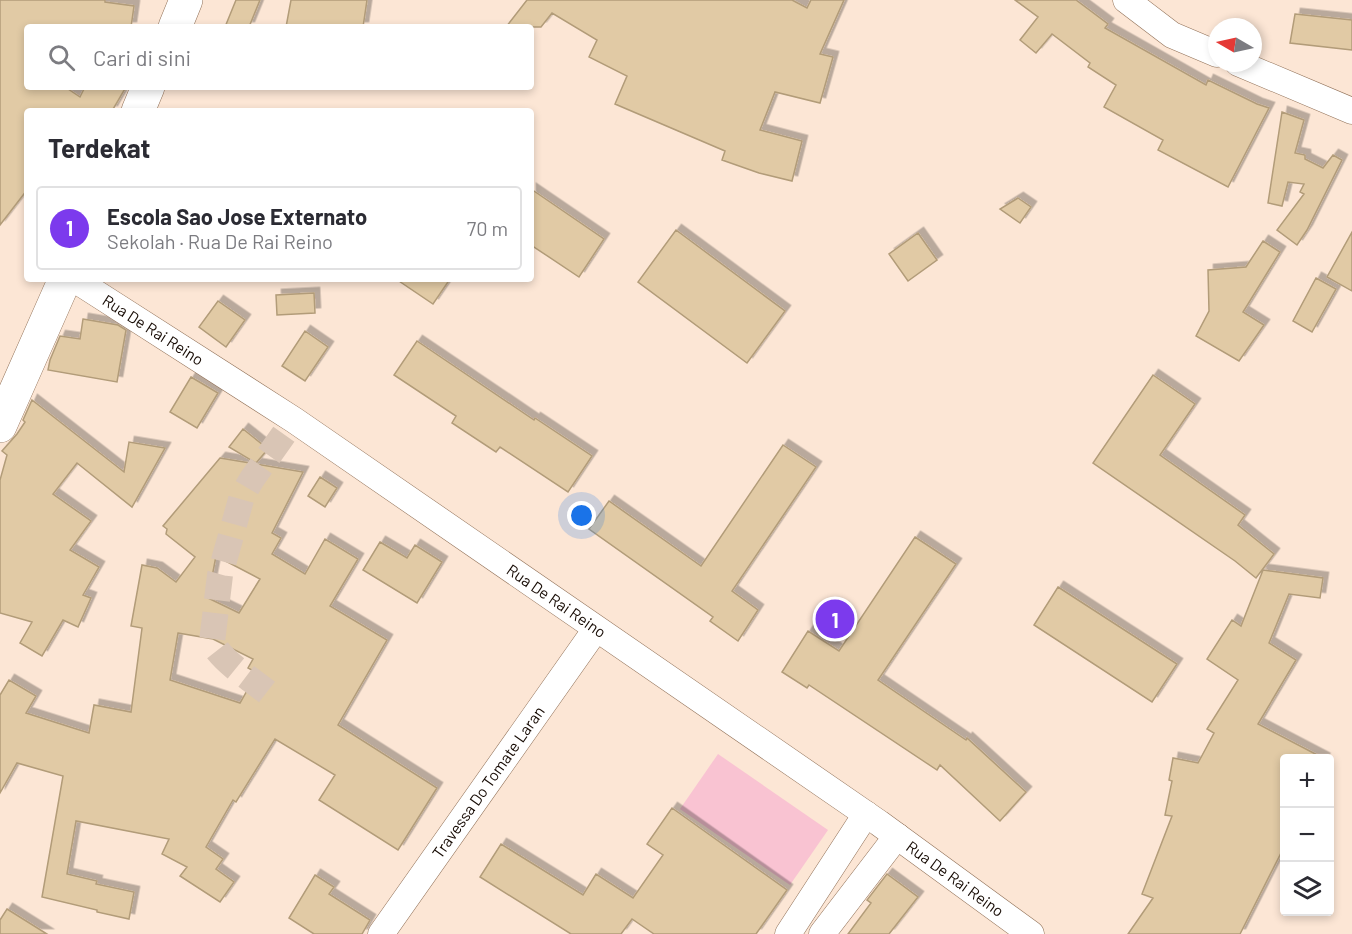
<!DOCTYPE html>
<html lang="id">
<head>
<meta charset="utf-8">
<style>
	body { margin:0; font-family:Barlow,sans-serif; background:#f7f7f7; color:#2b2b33 }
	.controls { position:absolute; right:18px; bottom:18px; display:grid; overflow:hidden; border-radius:6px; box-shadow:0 3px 9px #0003 }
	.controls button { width:54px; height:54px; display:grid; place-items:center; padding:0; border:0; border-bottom:2px solid #e1e1e2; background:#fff; color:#2b2b33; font:30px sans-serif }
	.compass { position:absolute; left:1208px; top:18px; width:54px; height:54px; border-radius:50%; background:#fff; box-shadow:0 3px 9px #0003; rotate:279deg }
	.you { position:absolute; left:582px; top:516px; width:21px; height:21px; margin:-15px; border:4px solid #fff; border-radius:50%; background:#1a73e8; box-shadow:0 0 0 9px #1a73e833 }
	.badge { display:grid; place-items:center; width:39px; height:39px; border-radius:50%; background:#7c3aed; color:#fff; font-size:20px; font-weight:700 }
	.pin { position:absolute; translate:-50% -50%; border:3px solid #fff; box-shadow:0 2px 6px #0006 }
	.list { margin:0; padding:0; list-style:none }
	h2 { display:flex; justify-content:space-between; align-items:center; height:78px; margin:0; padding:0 24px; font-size:26px }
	h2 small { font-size:20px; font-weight:400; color:#7c7c81 }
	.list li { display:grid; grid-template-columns:39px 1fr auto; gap:18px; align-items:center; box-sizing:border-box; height:84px; margin:0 12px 12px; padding:0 12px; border:2px solid #e1e1e2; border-radius:6px }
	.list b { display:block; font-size:22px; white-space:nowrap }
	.list p { margin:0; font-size:20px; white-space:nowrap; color:#7c7c81 }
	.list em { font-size:20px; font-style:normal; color:#7c7c81 }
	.icon { flex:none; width:33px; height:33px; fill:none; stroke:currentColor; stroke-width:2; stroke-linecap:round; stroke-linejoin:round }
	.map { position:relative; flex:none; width:1352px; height:934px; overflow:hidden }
	.search { position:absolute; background:#fff; box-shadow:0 3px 9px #0003; left:24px; top:24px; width:510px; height:66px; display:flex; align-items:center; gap:15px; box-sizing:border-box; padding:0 21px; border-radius:6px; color:#7c7c81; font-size:22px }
	.panel { position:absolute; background:#fff; box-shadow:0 3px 9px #0003; left:24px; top:108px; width:510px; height:174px; border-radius:6px }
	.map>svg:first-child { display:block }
	.green { fill:#f9c3d2 }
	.building { fill:#e1caa5; stroke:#b29c79; stroke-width:1.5; fill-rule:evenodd; filter:url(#shadow) }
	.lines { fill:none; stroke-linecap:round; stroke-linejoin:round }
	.street-tunnel { stroke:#d9c5b5; stroke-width:26; stroke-dasharray:26 13; stroke-linecap:butt }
	.street-casing { stroke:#917158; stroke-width:27 }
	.secondary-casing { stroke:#917158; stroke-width:34 }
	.street { stroke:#fff; stroke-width:26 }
	.secondary { stroke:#fff; stroke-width:33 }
	.labels { text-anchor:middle; stroke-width:5; stroke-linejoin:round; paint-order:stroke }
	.street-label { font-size:16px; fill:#150902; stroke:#fce6d5 }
</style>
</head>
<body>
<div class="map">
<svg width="1352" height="934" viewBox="0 0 1352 934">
	<defs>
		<filter id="shadow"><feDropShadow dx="5.5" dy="-5.5" stdDeviation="0" flood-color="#0004"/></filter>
	</defs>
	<rect width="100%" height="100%" fill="#fce6d5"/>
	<!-- green -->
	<path class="green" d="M 718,754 L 828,830 L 790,885 L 680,809 Z"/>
	<!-- building -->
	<path class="building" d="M 0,0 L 105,0 L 105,2 L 134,6 L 131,27 L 27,27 L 27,87 L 65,87 L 80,97 L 85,87 L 126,87 L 112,111 L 27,111 L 27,190 L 0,225 Z
		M 236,0 L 260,0 L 249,27 L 225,27 Z
		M 291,0 L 367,0 L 363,27 L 286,27 Z
		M 527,0 L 792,0 L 807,8 L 811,0 L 844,0 L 820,54 L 833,57 L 820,103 L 775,92 L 760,130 L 802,141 L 792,181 L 759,173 L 722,160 L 725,151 L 615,104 L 627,76 L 589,57 L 597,40 L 552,13 L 541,27 L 506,27 Z
		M 1015,0 L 1076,0 L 1108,24 L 1105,28 L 1206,85 L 1208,80 L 1257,104 L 1269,108 L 1228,187 L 1158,150 L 1163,140 L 1104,107 L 1116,85 L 1088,67 L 1090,63 L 1052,34 L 1036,53 L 1020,40 L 1038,17 Z
		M 1295,14 L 1352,20 L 1352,50 L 1290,43 Z
		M 1282,112 L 1304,120 L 1295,153 L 1305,155 L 1305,159 L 1323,168 L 1333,155 L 1342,160 L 1307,230 L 1297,245 L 1277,230 L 1304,194 L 1300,192 L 1304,184 L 1288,182 L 1282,206 L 1268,203 Z
		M 531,189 L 604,239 L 579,277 L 531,245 Z
		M 1018,198 L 1031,207 L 1020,223 L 1000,209 Z
		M 676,230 L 785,311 L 747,363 L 638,282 Z
		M 1352,232 L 1352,291 L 1327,277 Z
		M 918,233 L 937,260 L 908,281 L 889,254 Z
		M 1263,241 L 1280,252 L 1243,312 L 1264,325 L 1239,361 L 1196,336 L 1209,311 L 1208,270 L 1246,267 Z
		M 1316,278 L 1336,289 L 1312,332 L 1293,321 Z
		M 396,279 L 450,279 L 433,304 Z
		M 314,293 L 315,313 L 277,315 L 276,295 Z
		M 218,301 L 245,320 L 226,347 L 199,327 Z
		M 83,319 L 118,325 L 126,330 L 117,382 L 48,370 L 50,360 L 60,336 L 80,339 Z
		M 305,331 L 328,347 L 305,381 L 282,366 Z
		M 417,341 L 534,420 L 535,418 L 592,456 L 568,492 L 500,447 L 496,452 L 452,423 L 456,416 L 394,375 Z
		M 1153,375 L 1195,404 L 1160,455 L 1245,515 L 1238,525 L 1274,554 L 1256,578 L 1235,561 L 1093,463 Z
		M 191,377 L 218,393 L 197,428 L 170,412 Z
		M 32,400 L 124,472 L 129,442 L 165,448 L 132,507 L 77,463 L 53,494 L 91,521 L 70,550 L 99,567 L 83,595 L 91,598 L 78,627 L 63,620 L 42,656 L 20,643 L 32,622 L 0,613 L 0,480 L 7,455 L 2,451 L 17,434 L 25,422 L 23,420 Z
		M 243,429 L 268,449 L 256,463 L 229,447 Z
		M 783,445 L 816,467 L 732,591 L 758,610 L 738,641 L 710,621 L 713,617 L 589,529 L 609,501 L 701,566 Z
		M 220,458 L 303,472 L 272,533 L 281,538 L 272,554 L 305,574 L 325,539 L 358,559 L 330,606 L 387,640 L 338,725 L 437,788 L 398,850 L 319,800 L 335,775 L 275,739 L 236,802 L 233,800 L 206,847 L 223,859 L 216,869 L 234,882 L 220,902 L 180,876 L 187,867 L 162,854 L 169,839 L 76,821 L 67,874 L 97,881 L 96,884 L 134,892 L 129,919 L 97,912 L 97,910 L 42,897 L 63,776 L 17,763 L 0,793 L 0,695 L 9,680 L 36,696 L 26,713 L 89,733 L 94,705 L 131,712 L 142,628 L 131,626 L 142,565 L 157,568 L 176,582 L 195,557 L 166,534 L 167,529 L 163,526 ZM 216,556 L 260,579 L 239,613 L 208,598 ZM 178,633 L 213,639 L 253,659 L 248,668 L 257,673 L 240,703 L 170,680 Z
		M 320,477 L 337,488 L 325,507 L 308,496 Z
		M 915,537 L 956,564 L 878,680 L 966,740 L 967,738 L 1026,792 L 1000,821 L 940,765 L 937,770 L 809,685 L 807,688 L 782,672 L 808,631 L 839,651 Z
		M 380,542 L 407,558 L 415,545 L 442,562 L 417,603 L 363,570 Z
		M 1263,570 L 1323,578 L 1320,598 L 1289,594 L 1269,643 L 1296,660 L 1258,724 L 1325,759 L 1284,759 L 1284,847 L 1240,934 L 1128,934 L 1153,898 L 1142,894 L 1172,816 L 1165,815 L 1172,781 L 1169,780 L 1173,758 L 1198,763 L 1214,733 L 1207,729 L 1238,680 L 1207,659 L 1232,620 L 1241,626 Z
		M 1058,587 L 1177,664 L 1152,702 L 1034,625 Z
		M 672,808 L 787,890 L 756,934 L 654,934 L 632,919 L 621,934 L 571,934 L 480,877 L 501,844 L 583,895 L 596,874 L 633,898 L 663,855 L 647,844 Z
		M 887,874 L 918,897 L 889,934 L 848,934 L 871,903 L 867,900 Z
		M 315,875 L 334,887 L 329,894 L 370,920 L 362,934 L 314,934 L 289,918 Z
		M 7,909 L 47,934 L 0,934 L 0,920 Z"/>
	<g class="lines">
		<!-- street-tunnel -->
		<path class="street-tunnel" d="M 267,692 C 249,678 222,661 212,642 L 220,575 L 242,496 L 252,479 L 294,420"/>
		<!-- street casing -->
		<g class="street-casing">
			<g id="street">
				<path d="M 1126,0 L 1172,35 L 1217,54"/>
				<path d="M 1238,63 L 1352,111"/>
				<path id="s1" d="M 74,279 L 294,420 L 879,823 L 1031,934"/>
				<path id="s2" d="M 381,934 L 596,629"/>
				<path d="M 788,934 L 866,814"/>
				<path d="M 822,934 L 897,836"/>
			</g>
		</g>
		<!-- secondary casing -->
		<g class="secondary-casing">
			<path id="secondary" d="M 175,27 L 186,0
				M 138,111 L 148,87
				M 0,426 L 65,279"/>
		</g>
		<!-- street -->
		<use href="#street" class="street"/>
		<!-- secondary -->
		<use href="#secondary" class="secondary"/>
	</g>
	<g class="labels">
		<!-- street labels -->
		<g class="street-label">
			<text dy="6" stroke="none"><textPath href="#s1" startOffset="94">Rua De Rai Reino</textPath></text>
			<text dy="6" stroke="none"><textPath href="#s1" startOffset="580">Rua De Rai Reino</textPath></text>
			<text dy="6" stroke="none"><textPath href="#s2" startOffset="186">Travessa Do Tomate Laran</textPath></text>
			<text dy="6" stroke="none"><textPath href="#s1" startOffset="1066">Rua De Rai Reino</textPath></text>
		</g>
	</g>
</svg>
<div class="controls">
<button>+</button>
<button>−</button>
<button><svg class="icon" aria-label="layers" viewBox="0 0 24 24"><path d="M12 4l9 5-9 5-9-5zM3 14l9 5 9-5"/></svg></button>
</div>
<svg class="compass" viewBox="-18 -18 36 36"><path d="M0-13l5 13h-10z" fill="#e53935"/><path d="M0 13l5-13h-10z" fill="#7c7c81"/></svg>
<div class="you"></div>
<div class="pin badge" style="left:835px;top:619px">1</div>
<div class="search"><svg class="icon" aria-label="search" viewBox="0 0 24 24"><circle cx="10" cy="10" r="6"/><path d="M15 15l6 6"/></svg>Cari di sini</div>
<section class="panel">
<h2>Terdekat<small></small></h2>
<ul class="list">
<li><span class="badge">1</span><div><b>Escola Sao Jose Externato</b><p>Sekolah · Rua De Rai Reino</p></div><em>70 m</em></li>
</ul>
</section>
</div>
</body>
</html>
